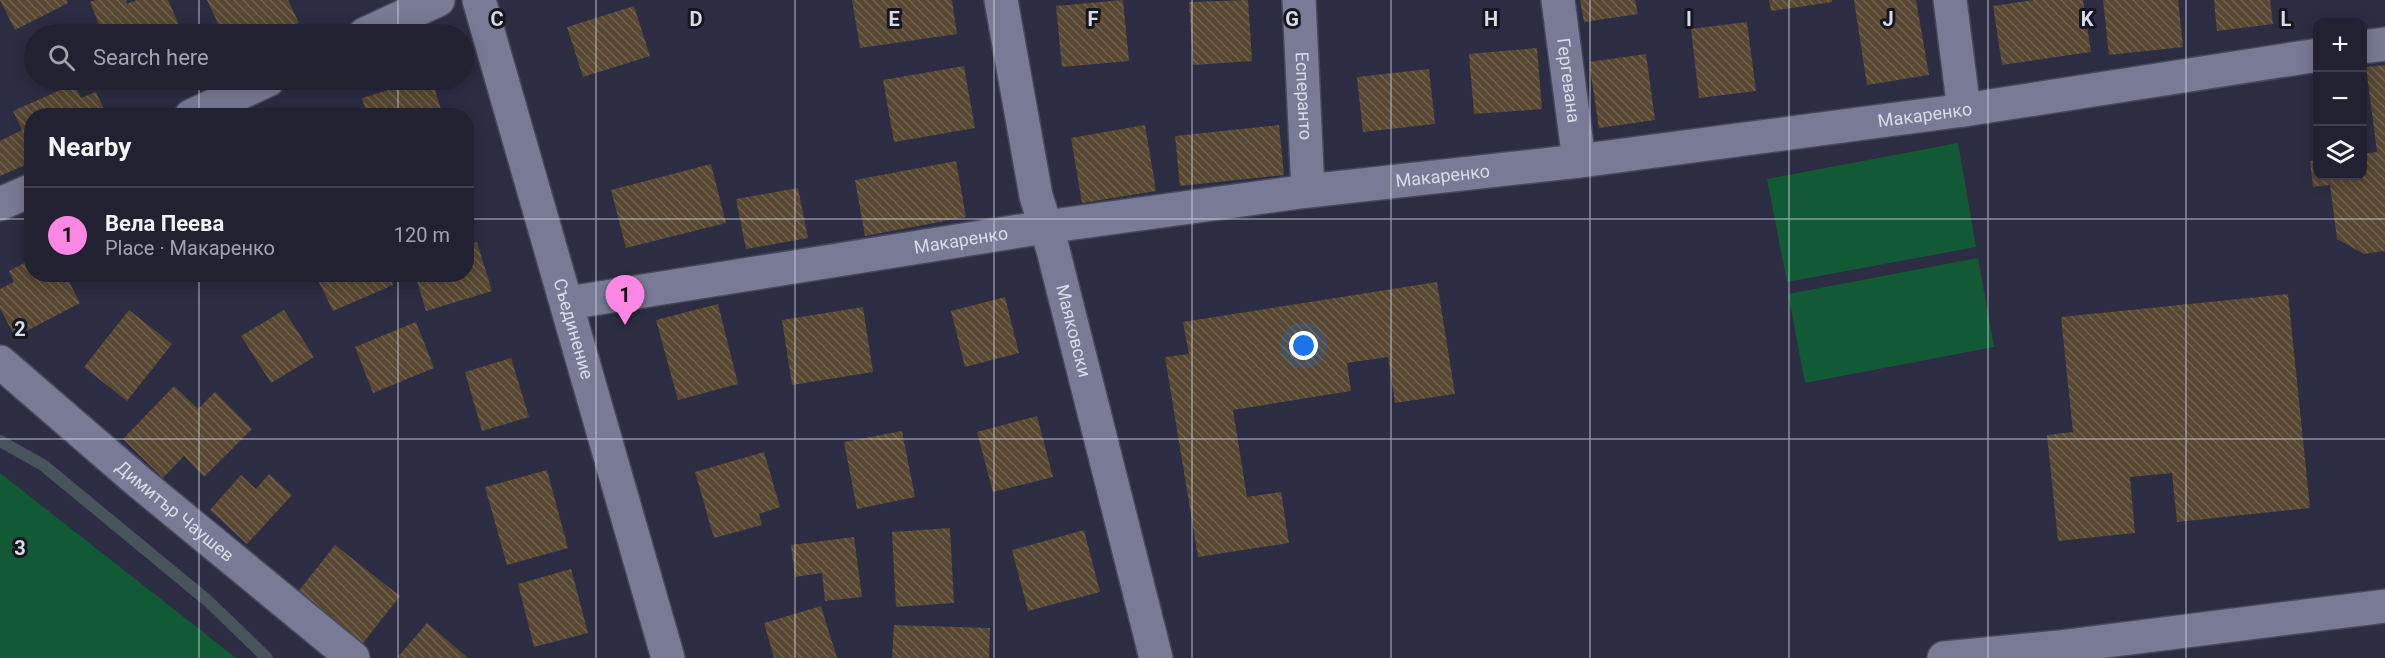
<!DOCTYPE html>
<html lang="en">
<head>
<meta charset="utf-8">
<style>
	body { margin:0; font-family:Roboto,sans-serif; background:#29293a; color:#f1f3f6 }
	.controls { position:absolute; right:18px; top:18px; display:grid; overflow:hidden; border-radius:12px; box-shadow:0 3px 15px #0003 }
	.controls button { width:54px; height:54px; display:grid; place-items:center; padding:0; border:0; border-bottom:2px solid #3e3e4d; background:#212132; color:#f1f3f6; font:30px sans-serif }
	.you { position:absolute; left:1304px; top:346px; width:21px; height:21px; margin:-15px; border:4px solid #fff; border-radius:50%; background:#1a73e8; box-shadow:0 0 0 9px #1a73e833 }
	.badge { display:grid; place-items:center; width:39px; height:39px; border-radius:50%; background:#fb87e5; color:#111; font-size:20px; font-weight:700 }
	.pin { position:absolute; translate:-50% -50px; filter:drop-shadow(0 2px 3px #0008) }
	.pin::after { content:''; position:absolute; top:32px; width:21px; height:18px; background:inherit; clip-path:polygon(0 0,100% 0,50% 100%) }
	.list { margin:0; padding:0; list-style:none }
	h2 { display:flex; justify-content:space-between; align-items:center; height:78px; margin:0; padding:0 24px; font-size:26px }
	h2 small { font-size:20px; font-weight:400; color:#a2a3ac }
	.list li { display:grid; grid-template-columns:39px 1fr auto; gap:18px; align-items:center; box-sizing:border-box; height:96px; padding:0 24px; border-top:2px solid #3e3e4d }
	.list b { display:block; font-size:22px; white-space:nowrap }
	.list p { margin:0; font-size:20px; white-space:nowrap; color:#a2a3ac }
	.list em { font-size:20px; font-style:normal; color:#a2a3ac }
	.icon { flex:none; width:33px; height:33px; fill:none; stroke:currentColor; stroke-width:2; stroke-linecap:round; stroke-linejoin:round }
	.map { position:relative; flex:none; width:2385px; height:658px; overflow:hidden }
	.search { position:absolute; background:#212132; box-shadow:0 3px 15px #0003; left:24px; top:24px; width:450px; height:66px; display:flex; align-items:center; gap:15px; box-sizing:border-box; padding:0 21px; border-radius:33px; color:#a2a3ac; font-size:22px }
	.panel { position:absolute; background:#212132; box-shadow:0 3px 15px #0003; left:24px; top:108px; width:450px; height:174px; border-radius:24px }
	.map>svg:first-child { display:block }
	.green { fill:#125a35 }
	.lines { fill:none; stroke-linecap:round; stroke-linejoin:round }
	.stream { stroke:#49535c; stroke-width:12 }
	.building { fill:url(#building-back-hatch) }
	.minor-casing { stroke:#47485b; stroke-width:36 }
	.tertiary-casing { stroke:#47485b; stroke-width:36 }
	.minor { stroke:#797a95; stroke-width:33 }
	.tertiary { stroke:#797a95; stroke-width:33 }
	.grid { fill:none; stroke:#d9dbe9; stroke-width:1.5; stroke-opacity:0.55 }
	.labels { text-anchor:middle; stroke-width:6; stroke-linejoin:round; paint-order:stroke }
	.street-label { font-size:18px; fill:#d9dbe9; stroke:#151620 }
	.grid-label { font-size:20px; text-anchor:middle; font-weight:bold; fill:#d9dbe9; stroke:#151620; stroke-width:6; stroke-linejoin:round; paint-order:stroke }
</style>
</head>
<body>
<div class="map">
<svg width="2385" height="658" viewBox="0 0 2385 658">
	<defs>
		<pattern id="building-back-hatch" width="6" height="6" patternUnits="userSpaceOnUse" patternTransform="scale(1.5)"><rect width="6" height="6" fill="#584832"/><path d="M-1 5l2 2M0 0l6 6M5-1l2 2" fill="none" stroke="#6f6250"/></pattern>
	</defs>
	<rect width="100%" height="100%" fill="#2c2c43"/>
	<!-- green -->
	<path class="green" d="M 1958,143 L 1976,247 L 1787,282 L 1767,179 Z
		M 1978,258 L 1994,347 L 1805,383 L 1788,294 Z
		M 0,473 L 236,658 L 0,658 Z"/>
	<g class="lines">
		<!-- stream -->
		<path class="stream" d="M 0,441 L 43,465 L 208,601 L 267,658"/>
	</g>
	<!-- building -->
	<path class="building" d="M 0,0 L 67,0 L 68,3 L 15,30 Z
		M 95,0 L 126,0 L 127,4 L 137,0 L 168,0 L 183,34 L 103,34 L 90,2 Z
		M 207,0 L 288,0 L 299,23 L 273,34 L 223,34 Z
		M 852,0 L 952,0 L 957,34 L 860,48 Z
		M 1123,0 L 1129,61 L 1062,67 L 1056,6 Z
		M 1248,0 L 1252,61 L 1193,65 L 1189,2 Z
		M 1580,0 L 1635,0 L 1638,14 L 1584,22 Z
		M 1769,0 L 1832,0 L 1832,2 L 1771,11 Z
		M 1854,0 L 1916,0 L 1929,75 L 1867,85 Z
		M 2034,0 L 2083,0 L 2091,52 L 2002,65 L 1993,6 Z
		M 2103,0 L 2178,0 L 2183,47 L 2109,55 Z
		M 2214,0 L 2270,0 L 2273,24 L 2217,31 Z
		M 634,6 L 650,56 L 583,77 L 567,27 Z
		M 1747,22 L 1756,91 L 1699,98 L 1691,29 Z
		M 1537,48 L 1542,109 L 1474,114 L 1469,54 Z
		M 1646,54 L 1655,120 L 1599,128 L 1589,62 Z
		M 2385,65 L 2385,251 L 2364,254 L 2337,239 L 2330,185 L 2313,187 L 2310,161 L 2318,160 L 2318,176 L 2362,176 L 2362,154 L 2377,152 L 2366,67 Z
		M 964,66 L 975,128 L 894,142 L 883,80 Z
		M 1429,69 L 1435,124 L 1363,132 L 1357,77 Z
		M 422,80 L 432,80 L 443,116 L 367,116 L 362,98 Z
		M 74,84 L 81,98 L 96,92 L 107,116 L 32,116 L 32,162 L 0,176 L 0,141 L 22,130 L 13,111 Z
		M 1145,125 L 1156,191 L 1082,203 L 1071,138 Z
		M 1279,125 L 1284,175 L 1180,186 L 1175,136 Z
		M 956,161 L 966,217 L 865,236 L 855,180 Z
		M 711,164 L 726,223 L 626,248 L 611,190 Z
		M 798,188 L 808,238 L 746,249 L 736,199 Z
		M 477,242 L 492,291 L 426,311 L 415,274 L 466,274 L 466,245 Z
		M 32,259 L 32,274 L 65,274 L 80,303 L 15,337 L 0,308 L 0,289 L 14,282 L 9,271 Z
		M 315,274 L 388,274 L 393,285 L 333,311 Z
		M 1437,282 L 1455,394 L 1395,403 L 1388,357 L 1347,363 L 1351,391 L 1233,410 L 1247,497 L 1281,492 L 1289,543 L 1198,557 L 1165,357 L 1189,354 L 1183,322 Z
		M 2288,294 L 2310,508 L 2177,522 L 2172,473 L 2130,477 L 2135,533 L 2058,541 L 2047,435 L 2073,432 L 2061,317 Z
		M 1005,297 L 1019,353 L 965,367 L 951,311 Z
		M 718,304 L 738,384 L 678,400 L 656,320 Z
		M 863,307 L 873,372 L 792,385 L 782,320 Z
		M 129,310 L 172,344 L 127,401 L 84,367 Z
		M 284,310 L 314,357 L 271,383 L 241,336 Z
		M 416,322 L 434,368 L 373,393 L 355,347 Z
		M 511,358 L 529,417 L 482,431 L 465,372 Z
		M 174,386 L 198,409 L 215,392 L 252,429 L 204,477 L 184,456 L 163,478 L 123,439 Z
		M 1037,416 L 1053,477 L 993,492 L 977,432 Z
		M 902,431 L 915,497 L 857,509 L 844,442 Z
		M 764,452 L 780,507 L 759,514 L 762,525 L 714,538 L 695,472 Z
		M 547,470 L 568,548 L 507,565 L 485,487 Z
		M 269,474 L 292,495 L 247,544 L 210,510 L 241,475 L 256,489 Z
		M 950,528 L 954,603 L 896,607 L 892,532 Z
		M 1084,530 L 1100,592 L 1028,611 L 1012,550 Z
		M 854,537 L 862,597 L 825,601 L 822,573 L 795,577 L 791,545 Z
		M 335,545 L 400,596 L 363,643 L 298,592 Z
		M 571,569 L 588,633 L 534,647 L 518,584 Z
		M 821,606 L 837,658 L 774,658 L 764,623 Z
		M 427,623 L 468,658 L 397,658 Z
		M 894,625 L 990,628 L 989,658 L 892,658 Z"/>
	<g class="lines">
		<!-- minor casing -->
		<g class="minor-casing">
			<g id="minor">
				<path id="s1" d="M 1001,0 L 1036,196 L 1053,250 L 1156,658"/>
				<path id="s2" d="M 1299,0 L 1308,191"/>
				<path id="s3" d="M 1558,0 L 1579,161"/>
				<path d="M 1950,0 L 1964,110"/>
				<path d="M 365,34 L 438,0"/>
				<path d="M 2362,47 L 2385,44"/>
				<path d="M 191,116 L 268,80"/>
				<path d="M 0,204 L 32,190"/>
				<path id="s4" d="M 568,303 L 1045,227 L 1308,191 L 1579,161 L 1964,110 L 2318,55"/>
				<path id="s5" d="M 0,362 L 139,482 L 353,658"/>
				<path d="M 1944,658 L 2059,647 L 2385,606"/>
			</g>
		</g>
		<!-- tertiary casing -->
		<g class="tertiary-casing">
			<g id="tertiary">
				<path id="s6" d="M 479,0 L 668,658"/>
			</g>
		</g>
		<!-- minor -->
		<use href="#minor" class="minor"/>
		<!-- tertiary -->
		<use href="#tertiary" class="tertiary"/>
	</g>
	<!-- grid -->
	<path class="grid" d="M 199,0 L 199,34M 398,0 L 398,34M 596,0 L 596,658M 795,0 L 795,658M 994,0 L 994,658M 1192,0 L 1192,658M 1391,0 L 1391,658M 1590,0 L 1590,658M 1789,0 L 1789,658M 1988,0 L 1988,658M 2186,0 L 2186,658M 199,80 L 199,116M 398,80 L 398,116M 0,219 L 32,219M 466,219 L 2385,219M 199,274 L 199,658M 398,274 L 398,658M 0,439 L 2385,439"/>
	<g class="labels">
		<!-- street labels -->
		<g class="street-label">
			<text dy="6" stroke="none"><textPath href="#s3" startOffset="81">Гергевана</textPath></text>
			<text dy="6" stroke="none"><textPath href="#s2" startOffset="96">Есперанто</textPath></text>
			<text dy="6" stroke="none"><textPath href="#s4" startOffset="1370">Макаренко</textPath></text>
			<text dy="6" stroke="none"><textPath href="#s4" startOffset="884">Макаренко</textPath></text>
			<text dy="6" stroke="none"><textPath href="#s4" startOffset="398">Макаренко</textPath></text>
			<text dy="6" stroke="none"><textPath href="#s6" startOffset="342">Съединение</textPath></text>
			<text dy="6" stroke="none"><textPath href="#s1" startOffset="339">Маяковски</textPath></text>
			<text dy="6" stroke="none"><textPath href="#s5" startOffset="230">Димитър Чаушев</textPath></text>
		</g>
	</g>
	<g class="grid-label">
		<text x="497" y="26">C</text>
		<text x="696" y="26">D</text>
		<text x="894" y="26">E</text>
		<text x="1093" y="26">F</text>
		<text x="1292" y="26">G</text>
		<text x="1491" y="26">H</text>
		<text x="1689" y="26">I</text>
		<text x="1888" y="26">J</text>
		<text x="2087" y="26">K</text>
		<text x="2286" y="26">L</text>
		<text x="20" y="336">2</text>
		<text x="20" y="555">3</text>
	</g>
</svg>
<div class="controls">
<button>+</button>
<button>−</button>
<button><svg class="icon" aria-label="layers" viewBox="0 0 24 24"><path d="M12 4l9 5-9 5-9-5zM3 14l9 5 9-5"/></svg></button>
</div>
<div class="you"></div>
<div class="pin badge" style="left:625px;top:325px">1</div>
<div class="search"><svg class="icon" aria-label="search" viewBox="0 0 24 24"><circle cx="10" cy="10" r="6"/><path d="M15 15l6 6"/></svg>Search here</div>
<section class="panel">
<h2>Nearby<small></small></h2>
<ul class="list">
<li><span class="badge">1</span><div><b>Вела Пеева</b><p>Place · Макаренко</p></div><em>120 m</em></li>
</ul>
</section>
</div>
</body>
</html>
